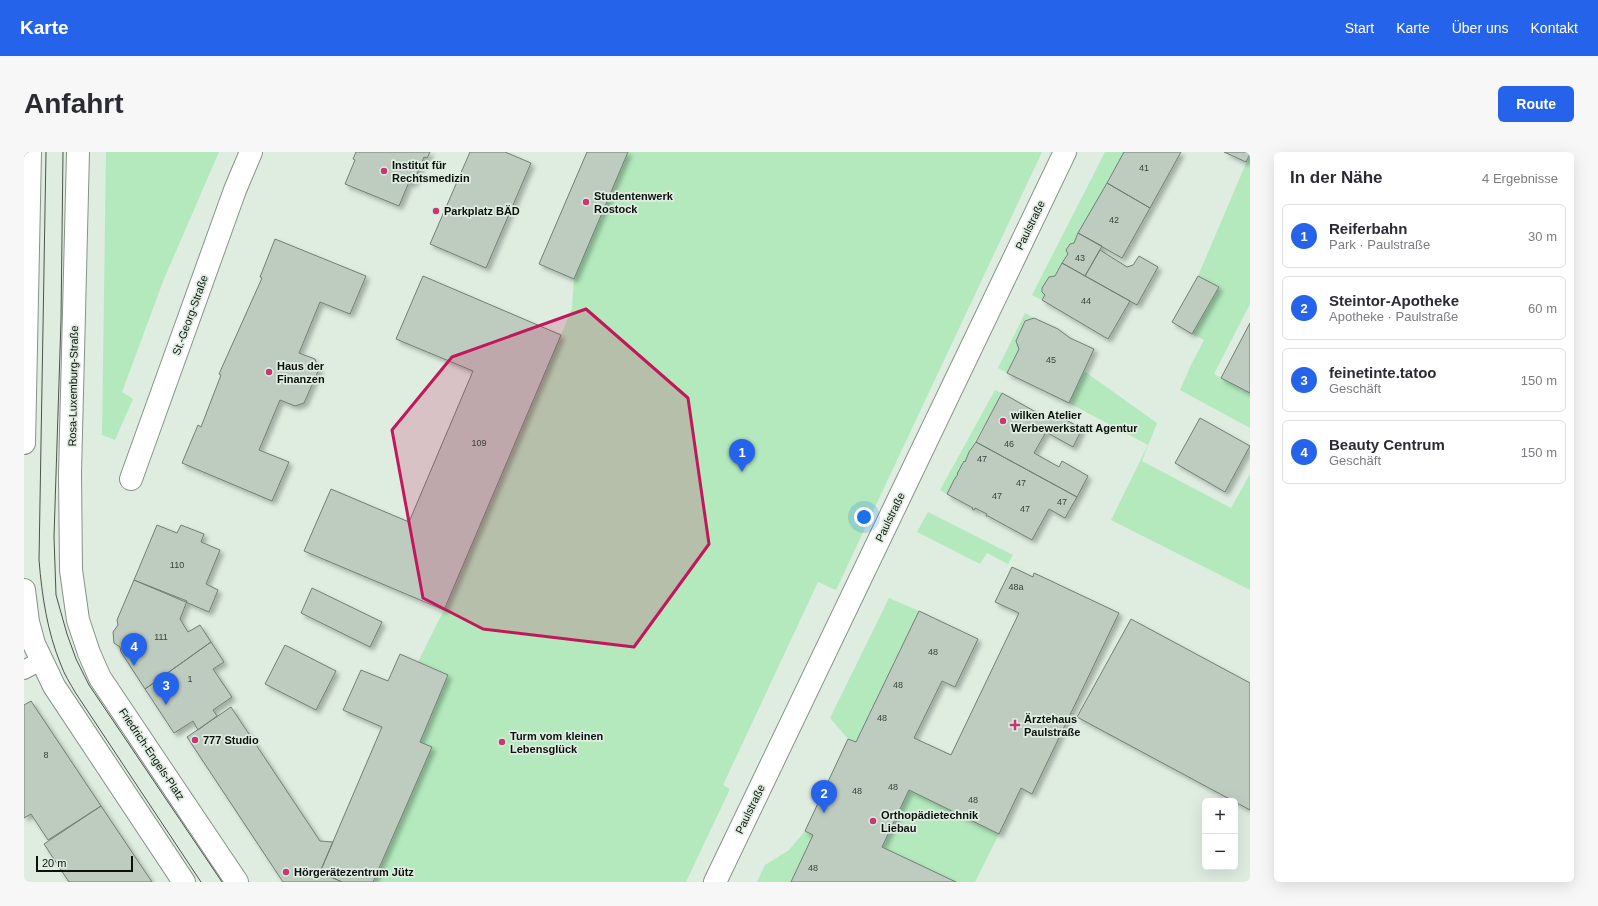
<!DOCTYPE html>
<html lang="de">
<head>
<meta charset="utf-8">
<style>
	body { margin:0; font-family:Helvetica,sans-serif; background:#f7f7f7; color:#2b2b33 }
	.controls { position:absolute; right:12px; bottom:12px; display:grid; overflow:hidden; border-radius:6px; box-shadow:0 4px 16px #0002 }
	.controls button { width:36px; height:36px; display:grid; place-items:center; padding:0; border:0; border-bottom:1px solid #e1e1e2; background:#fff; color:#2b2b33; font:20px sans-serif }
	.scale { position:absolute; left:12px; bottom:10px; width:97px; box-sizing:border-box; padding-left:4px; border:2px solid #0c110d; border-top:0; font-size:11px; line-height:14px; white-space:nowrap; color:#0c110d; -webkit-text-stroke:3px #dfede1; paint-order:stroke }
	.you { position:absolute; left:840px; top:365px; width:14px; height:14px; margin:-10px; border:3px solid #fff; border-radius:50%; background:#1a73e8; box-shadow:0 0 0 6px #1a73e833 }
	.badge { display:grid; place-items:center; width:26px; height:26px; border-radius:50%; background:#2563eb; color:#fff; font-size:13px; font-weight:700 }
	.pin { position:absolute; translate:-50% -33px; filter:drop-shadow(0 1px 2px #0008) }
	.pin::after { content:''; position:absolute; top:21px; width:14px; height:12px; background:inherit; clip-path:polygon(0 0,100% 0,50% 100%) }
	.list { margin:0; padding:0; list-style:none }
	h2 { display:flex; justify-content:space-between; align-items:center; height:52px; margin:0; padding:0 16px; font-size:17px }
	h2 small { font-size:13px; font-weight:400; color:#7c7c81 }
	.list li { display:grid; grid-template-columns:26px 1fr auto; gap:12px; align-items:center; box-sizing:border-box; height:64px; margin:0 8px 8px; padding:0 8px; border:1px solid #e1e1e2; border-radius:6px }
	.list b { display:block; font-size:15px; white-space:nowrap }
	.list p { margin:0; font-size:13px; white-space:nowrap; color:#7c7c81 }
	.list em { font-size:13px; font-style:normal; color:#7c7c81 }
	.map { position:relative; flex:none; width:1226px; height:730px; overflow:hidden; border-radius:6px }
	header { display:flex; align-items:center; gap:24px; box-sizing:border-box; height:56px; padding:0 20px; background:#2563eb; color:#fff }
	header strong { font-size:19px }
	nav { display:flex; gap:22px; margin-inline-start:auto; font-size:14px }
	.intro { display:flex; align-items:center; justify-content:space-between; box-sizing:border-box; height:96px; padding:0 24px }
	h1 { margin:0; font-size:28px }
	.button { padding:10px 18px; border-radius:6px; background:#2563eb; color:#fff; font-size:14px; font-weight:700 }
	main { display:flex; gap:24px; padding:0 24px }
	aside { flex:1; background:#fff; border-radius:6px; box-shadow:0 4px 16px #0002 }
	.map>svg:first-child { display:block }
	.green { fill:#b3e9bd }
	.building { fill:#beccc0; stroke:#727e74; filter:url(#shadow) }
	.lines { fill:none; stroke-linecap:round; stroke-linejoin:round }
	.service-casing { stroke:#869388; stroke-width:20 }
	.minor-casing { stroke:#869388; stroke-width:24 }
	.tertiary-casing { stroke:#869388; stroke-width:24 }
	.service { stroke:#fff; stroke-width:18 }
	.minor { stroke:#fff; stroke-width:22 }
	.tertiary { stroke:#fff; stroke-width:22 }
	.tram { stroke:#4c534d; stroke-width:1 }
	.marked { fill:#c2185b; fill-opacity:0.2; stroke:#c2185b; stroke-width:3; stroke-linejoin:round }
	.poi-dot { fill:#c33971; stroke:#dfede1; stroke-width:1.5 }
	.labels { text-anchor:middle; stroke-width:3.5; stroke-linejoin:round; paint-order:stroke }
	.number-label { font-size:9px; fill:#38403a }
	.poi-label { font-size:11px; font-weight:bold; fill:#0c110d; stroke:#dfede1; text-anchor:start }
	.street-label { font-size:11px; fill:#0c110d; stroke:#dfede1 }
</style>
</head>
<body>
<header>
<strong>Karte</strong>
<nav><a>Start</a><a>Karte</a><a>Über uns</a><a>Kontakt</a></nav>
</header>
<div class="intro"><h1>Anfahrt</h1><a class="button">Route</a></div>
<main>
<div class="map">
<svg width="1226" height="730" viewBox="0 0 1226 730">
	<defs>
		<filter id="shadow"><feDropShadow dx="3.5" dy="3.5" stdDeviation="2" flood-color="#0004"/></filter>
	</defs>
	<rect width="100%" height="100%" fill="#dfede1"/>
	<!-- green -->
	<path class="green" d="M 82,0 L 195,0 L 140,127 L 98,240 L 109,247 L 91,288 L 78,283 Z
		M 604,0 L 1018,0 L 812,438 L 794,430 L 699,633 L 706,637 L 662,730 L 349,730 L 404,602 L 396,590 L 424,523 L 394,510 L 420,458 L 537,183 L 548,156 L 550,127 Z
		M 1081,0 L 1100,0 L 1050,91 L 1046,92 L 1042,98 L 1044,102 L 1031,124 L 1025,125 L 1021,143 L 1018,148 L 1008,143 Z
		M 1226,2 L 1226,152 L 1190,222 L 1226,241 L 1226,276 L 1156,238 L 1167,213 L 1180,188 L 1168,182 L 1195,135 L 1174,124 Z
		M 1001,161 L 1010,166 L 1001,169 L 992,189 L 995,197 L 983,221 L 974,216 Z
		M 1060,219 L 1133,271 L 1118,309 L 1207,356 L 1226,322 L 1226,438 L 1087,368 L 1124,293 L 1045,251 Z
		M 971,238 L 978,241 L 945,300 L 941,310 L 939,309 C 935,321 930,330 923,342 L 916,338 Z
		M 904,360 L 989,403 L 984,412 L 963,401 L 956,412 L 893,380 Z
		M 865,446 L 895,459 L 832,590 L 824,587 L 806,566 Z
		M 885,638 L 975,682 L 951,730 L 932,730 L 858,695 Z
		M 781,679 L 789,683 L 767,730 L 733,730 L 741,713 L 765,698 Z"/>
	<!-- building -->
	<path class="building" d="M 332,0 L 406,0 L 403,6 L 400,5 L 389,32 L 385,30 L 375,54 L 321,32 L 331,8 L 329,7 Z
		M 446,0 L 481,0 L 507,11 L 462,116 L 406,92 Z
		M 563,0 L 604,0 L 550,127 L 515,112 Z
		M 1100,0 L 1157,0 L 1126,56 L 1083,31 Z
		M 1200,0 L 1226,0 L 1226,2 L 1222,10 Z
		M 1083,31 L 1126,56 L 1098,106 L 1054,81 Z
		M 1054,81 L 1078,94 L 1061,124 L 1038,111 L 1044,102 L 1042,98 L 1046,92 L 1050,91 Z
		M 251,87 L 342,124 L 326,162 L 296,150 L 275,201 L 291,207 L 295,217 L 280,251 L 271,254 L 256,248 L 235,298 L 265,310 L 248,349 L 158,311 L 174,273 L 177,275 L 197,223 L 195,222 L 238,126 L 236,125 Z
		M 1076,98 L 1103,115 L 1109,113 L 1115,104 L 1134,115 L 1113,153 L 1061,124 Z
		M 1038,111 L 1106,149 L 1084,187 L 1018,148 L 1021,143 L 1018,140 L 1018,136 L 1025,125 L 1031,124 Z
		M 399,124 L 537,183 L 420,458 L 280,399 L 307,337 L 385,370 L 449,219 L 372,187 Z
		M 1174,124 L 1195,135 L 1168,182 L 1148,170 Z
		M 1010,166 L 1034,177 L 1046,186 L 1070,197 L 1045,251 L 983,221 L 995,197 L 992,189 L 1001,169 Z
		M 1226,171 L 1226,241 L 1197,226 Z
		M 978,241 L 1026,268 L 1030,261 L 1058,277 L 1049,295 L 1022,280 L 1010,301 L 1035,315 L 1038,309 L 1064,324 L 1053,345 L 952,290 Z
		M 1176,266 L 1226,294 L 1201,340 L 1151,311 Z
		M 952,290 L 1053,345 L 1041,366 L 1025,357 L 1008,388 L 964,364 L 962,364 L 963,362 L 951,356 L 950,358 L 948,357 L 949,356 L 923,342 L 930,328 L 934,322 L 933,322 L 940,309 L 941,310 L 945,300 Z
		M 133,373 L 153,381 L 157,373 L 180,382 L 177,390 L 196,398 L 182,432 L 194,438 L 185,460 L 110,428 Z
		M 988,415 L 1009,425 L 1010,421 L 1095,461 L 1008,642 L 997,636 L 975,682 L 885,638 L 858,695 L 932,730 L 767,730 L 789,683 L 781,679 L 824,587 L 832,590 L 895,459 L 954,487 L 931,535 L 918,529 L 890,586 L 927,603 L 995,461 L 971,450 Z
		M 110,428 L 163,449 L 156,467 L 164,480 L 176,473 L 187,490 L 121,537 L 97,500 L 96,495 L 90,491 L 89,480 L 94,473 L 93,468 Z
		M 288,436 L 358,470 L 346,495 L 277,461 Z
		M 1107,467 L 1226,531 L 1226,658 L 1053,565 Z
		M 187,490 L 200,510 L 189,517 L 208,545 L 189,558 L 193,564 L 174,578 L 169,569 L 150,581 L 121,537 Z
		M 261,493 L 312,519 L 292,558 L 241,532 Z
		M 376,502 L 424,523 L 396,590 L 408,595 L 349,730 L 318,730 L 296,720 L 358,575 L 319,558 L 337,518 L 364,529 Z
		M 7,549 L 77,654 L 24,688 L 7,662 L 0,666 L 0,553 Z
		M 207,555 L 296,689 L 309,690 L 296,720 L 318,730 L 259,730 L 163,585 Z
		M 77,654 L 128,730 L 45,730 L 20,692 Z"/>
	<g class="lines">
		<!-- service casing -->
		<g class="service-casing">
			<path id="service" d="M 0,518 L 18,508"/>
		</g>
		<!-- minor casing -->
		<g class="minor-casing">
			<path id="minor" d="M 107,327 L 211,38 L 227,0
				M 691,730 L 1041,0"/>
		</g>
		<!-- tertiary casing -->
		<g class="tertiary-casing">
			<path id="tertiary" d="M 54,0 L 46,321 L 47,418 L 54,468 L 65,501 L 76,526 L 213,730
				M 0,291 L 6,0
				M 0,438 L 4,470 L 10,492 L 30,534 L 160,730"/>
		</g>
		<!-- service -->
		<use href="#service" class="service"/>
		<!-- minor -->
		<use href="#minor" class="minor"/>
		<!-- tertiary -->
		<use href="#tertiary" class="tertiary"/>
		<!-- tram -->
		<path class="tram" d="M 22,0 L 15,408 C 18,444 23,479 37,513 C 40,522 46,531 51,540 L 177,730
			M 39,0 L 37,168 L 30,385 L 32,443 L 43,482 L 52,507 L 65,533 L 198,730"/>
	</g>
	<!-- marked area -->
	<path class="marked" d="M 562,157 L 664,246 L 685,392 L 610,495 L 459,477 L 399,446 L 368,278 L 428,205 Z"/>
	<!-- markers -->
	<g class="poi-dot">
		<circle cx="360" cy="19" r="4"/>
		<circle cx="562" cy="50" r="4"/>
		<circle cx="412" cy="59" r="4"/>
		<circle cx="245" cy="220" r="4"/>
		<circle cx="979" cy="269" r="4"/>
		<path d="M989 567h4v4h4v4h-4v4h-4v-4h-4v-4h4z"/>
		<circle cx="171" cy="588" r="4"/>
		<circle cx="478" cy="590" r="4"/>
		<circle cx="849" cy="669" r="4"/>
		<circle cx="262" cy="720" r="4"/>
	</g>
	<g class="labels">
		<!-- number labels -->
		<g class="number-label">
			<text x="1120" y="19">41</text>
			<text x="1090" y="71">42</text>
			<text x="1056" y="109">43</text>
			<text x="1062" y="152">44</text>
			<text x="1027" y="211">45</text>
			<text x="455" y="294">109</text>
			<text x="985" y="295">46</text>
			<text x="958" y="310">47</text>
			<text x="997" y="334">47</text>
			<text x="973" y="347">47</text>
			<text x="1038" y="353">47</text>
			<text x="1001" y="360">47</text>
			<text x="153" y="416">110</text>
			<text x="992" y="438">48a</text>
			<text x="137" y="488">111</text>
			<text x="909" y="503">48</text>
			<text x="166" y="530">1</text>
			<text x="874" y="536">48</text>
			<text x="858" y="569">48</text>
			<text x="22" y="606">8</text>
			<text x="869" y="638">48</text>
			<text x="833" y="642">48</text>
			<text x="949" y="651">48</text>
			<text x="789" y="719">48</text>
		</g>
		<!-- poi labels -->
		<g class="poi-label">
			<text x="368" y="17">Institut für<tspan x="368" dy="13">Rechtsmedizin</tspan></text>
			<text x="570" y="48">Studentenwerk<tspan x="570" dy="13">Rostock</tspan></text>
			<text x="420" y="63">Parkplatz BÄD</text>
			<text x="253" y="218">Haus der<tspan x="253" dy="13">Finanzen</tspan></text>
			<text x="987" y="267">wilken Atelier<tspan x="987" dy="13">Werbewerkstatt Agentur</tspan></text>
			<text x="1000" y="571">Ärztehaus<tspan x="1000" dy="13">Paulstraße</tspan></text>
			<text x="486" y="588">Turm vom kleinen<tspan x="486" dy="13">Lebensglück</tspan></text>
			<text x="179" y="592">777 Studio</text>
			<text x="857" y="667">Orthopädietechnik<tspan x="857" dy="13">Liebau</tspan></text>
			<text x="270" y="724">Hörgerätezentrum Jütz</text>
		</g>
		<!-- street labels -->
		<g class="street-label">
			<text transform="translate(1006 73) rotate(-64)" y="4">Paulstraße</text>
			<text transform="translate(166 163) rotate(-70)" y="4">St.-Georg-Straße</text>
			<text transform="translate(49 234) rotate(-89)" y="4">Rosa-Luxemburg-Straße</text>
			<text transform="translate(866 365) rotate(-64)" y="4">Paulstraße</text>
			<text transform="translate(128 602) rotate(56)" y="4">Friedrich-Engels-Platz</text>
			<text transform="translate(726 657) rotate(-64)" y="4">Paulstraße</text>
		</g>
	</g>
</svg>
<div class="controls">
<button>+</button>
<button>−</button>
</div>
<div class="scale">20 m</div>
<div class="you"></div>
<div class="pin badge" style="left:718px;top:320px">1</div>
<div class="pin badge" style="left:800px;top:661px">2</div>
<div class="pin badge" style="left:142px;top:553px">3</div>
<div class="pin badge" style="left:110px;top:514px">4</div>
</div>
<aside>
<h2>In der Nähe<small>4 Ergebnisse</small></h2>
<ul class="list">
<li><span class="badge">1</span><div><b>Reiferbahn</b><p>Park · Paulstraße</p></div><em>30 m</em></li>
<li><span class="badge">2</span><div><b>Steintor-Apotheke</b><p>Apotheke · Paulstraße</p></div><em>60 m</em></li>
<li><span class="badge">3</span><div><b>feinetinte.tatoo</b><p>Geschäft</p></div><em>150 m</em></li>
<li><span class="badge">4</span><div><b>Beauty Centrum</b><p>Geschäft</p></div><em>150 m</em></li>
</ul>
</aside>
</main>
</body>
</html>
